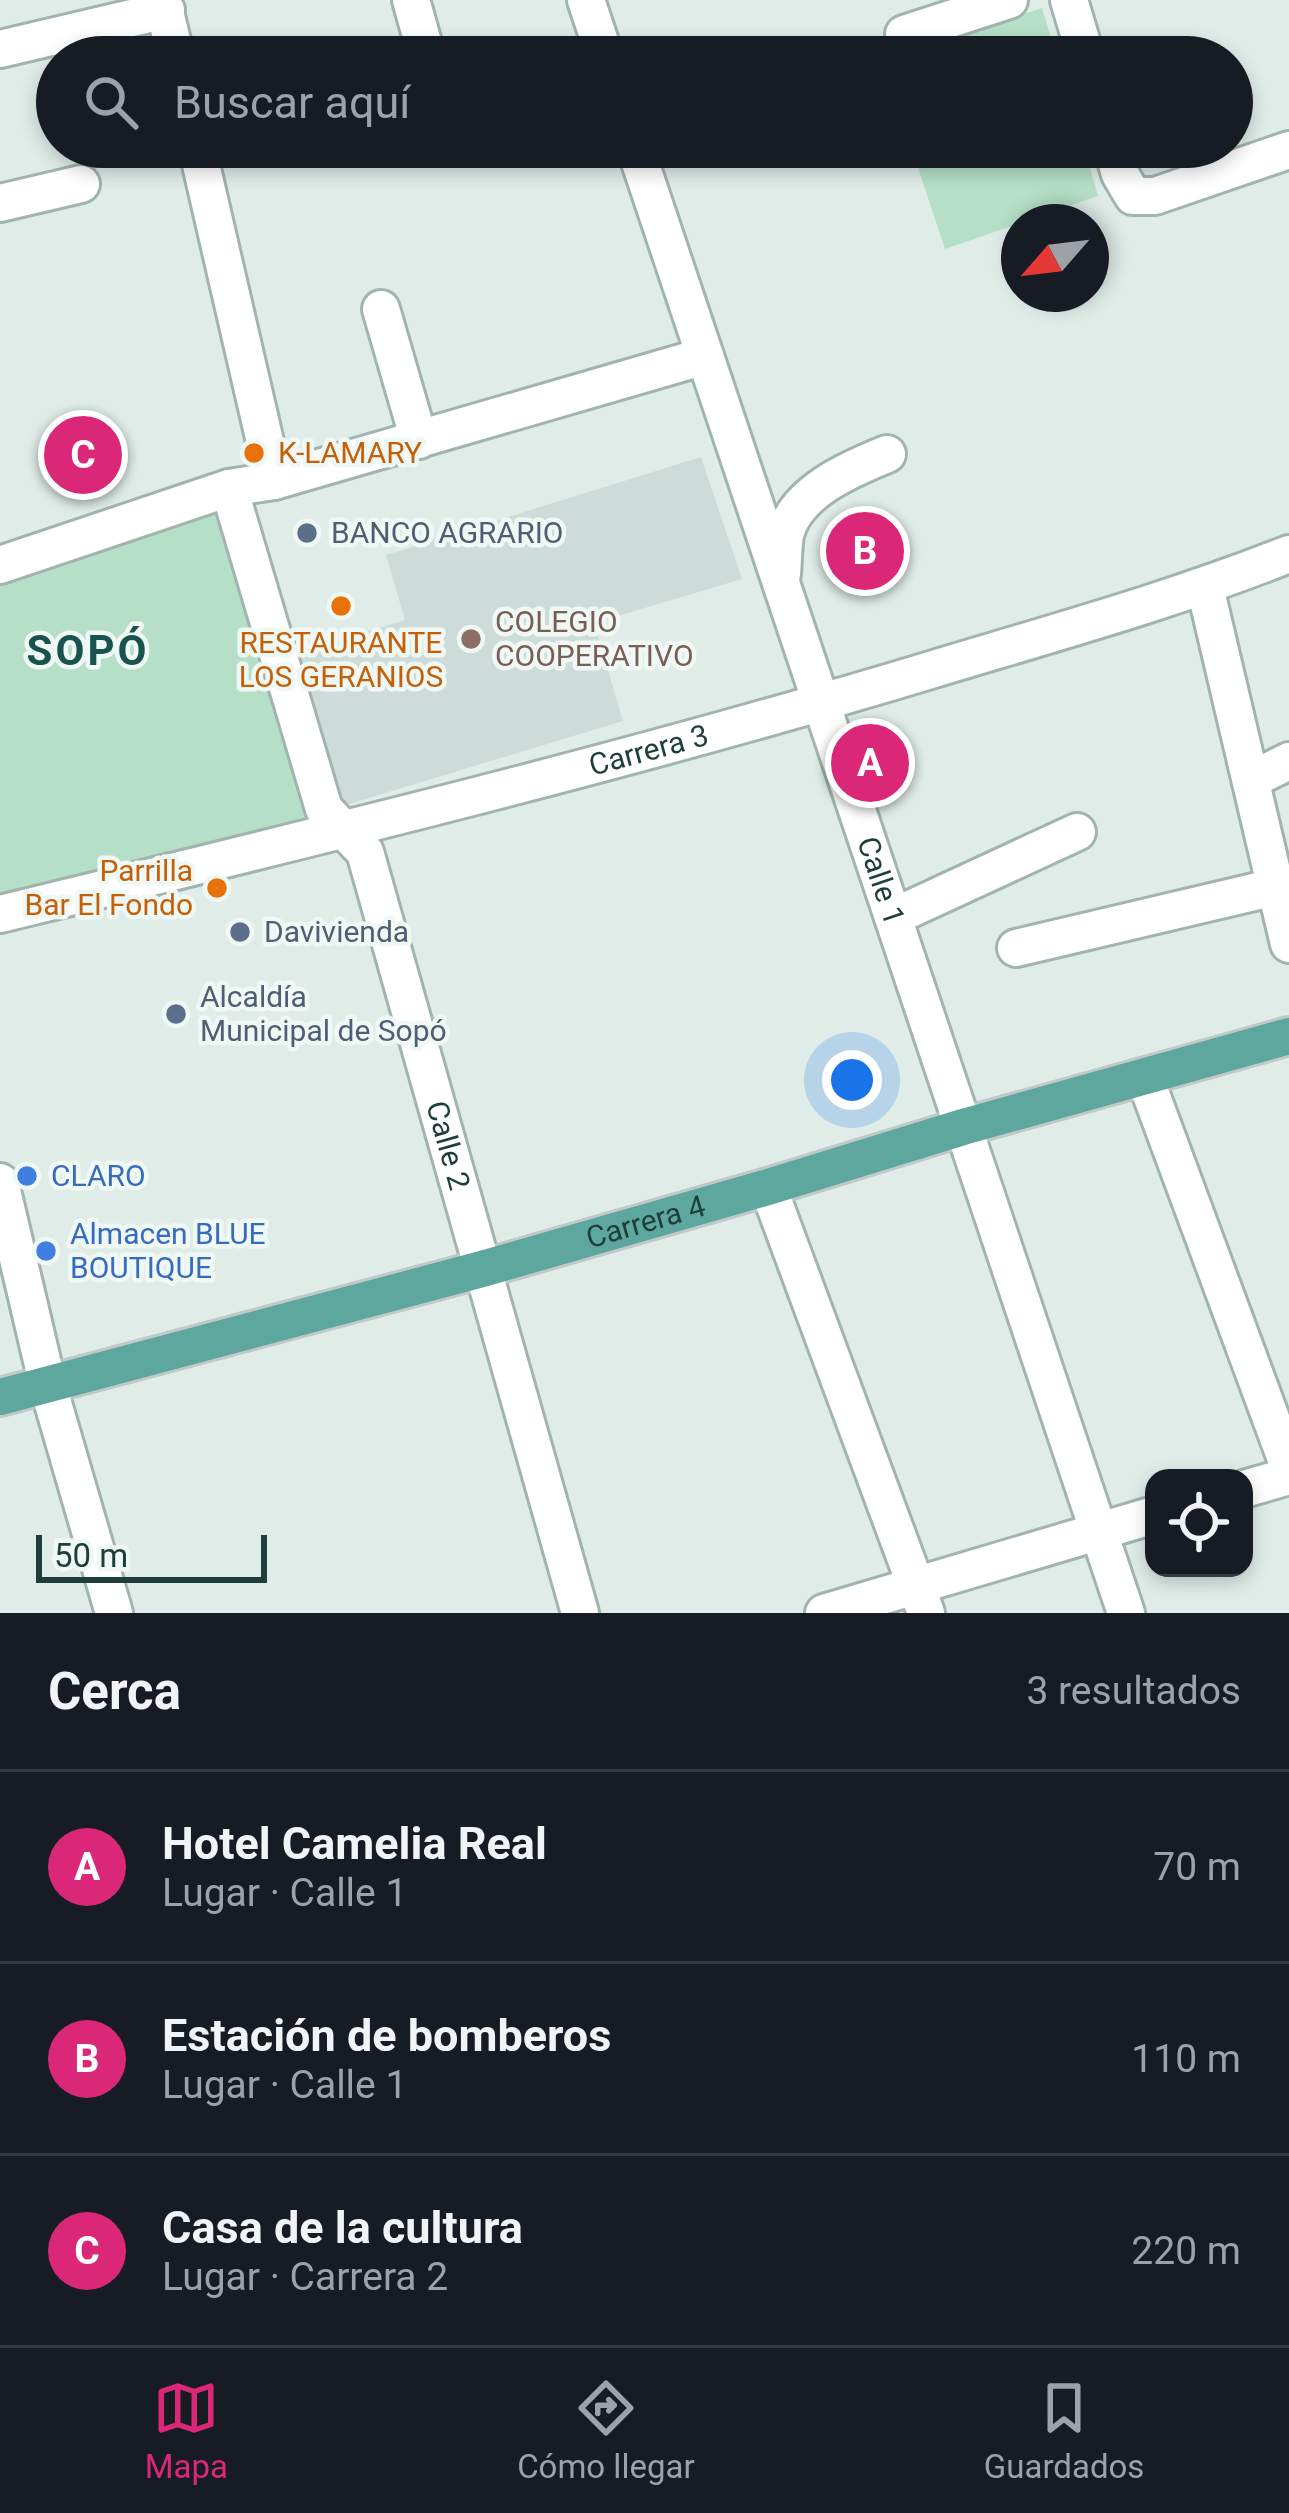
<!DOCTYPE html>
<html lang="es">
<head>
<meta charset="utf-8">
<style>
	body { margin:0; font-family:Roboto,sans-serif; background:#242831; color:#f1f3f6 }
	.controls { position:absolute; right:36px; bottom:36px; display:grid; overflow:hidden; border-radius:24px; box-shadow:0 6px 18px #0003 }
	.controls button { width:108px; height:108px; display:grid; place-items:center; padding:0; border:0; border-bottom:3px solid #363941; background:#171b24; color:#f1f3f6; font:60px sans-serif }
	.compass { position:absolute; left:1001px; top:204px; width:108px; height:108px; border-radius:50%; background:#171b24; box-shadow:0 6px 18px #0003; rotate:242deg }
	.scale { position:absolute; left:36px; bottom:30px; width:231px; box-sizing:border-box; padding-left:12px; border:6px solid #1e3e3a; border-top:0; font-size:33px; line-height:42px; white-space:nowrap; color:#1e3e3a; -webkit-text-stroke:9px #f0f8f5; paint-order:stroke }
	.you { position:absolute; left:852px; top:1080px; width:42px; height:42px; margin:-30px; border:9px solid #fff; border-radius:50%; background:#1a73e8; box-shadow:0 0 0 18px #1a73e833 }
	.badge { display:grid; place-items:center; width:78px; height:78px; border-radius:50%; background:#db2777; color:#fff; font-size:39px; font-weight:700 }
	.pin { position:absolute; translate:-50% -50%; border:6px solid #fff; box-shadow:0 3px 12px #0006 }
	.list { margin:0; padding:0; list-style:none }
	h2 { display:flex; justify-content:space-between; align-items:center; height:156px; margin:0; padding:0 48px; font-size:51px }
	h2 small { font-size:39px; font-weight:400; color:#9ea1a6 }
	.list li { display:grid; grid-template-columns:78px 1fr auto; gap:36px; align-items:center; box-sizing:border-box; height:192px; padding:0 48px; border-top:3px solid #363941 }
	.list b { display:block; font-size:45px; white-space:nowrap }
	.list p { margin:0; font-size:39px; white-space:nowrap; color:#9ea1a6 }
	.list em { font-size:39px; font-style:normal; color:#9ea1a6 }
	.icon { flex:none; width:66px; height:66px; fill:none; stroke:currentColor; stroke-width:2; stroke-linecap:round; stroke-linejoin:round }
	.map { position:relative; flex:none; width:1289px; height:1613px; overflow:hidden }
	.search { position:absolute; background:#171b24; box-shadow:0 6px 18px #0003; left:36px; right:36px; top:36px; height:132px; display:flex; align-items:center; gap:30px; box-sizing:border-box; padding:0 42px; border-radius:66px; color:#9ea1a6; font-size:45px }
	.sheet { height:732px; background:#171b24 }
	nav { display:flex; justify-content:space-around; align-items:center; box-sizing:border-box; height:168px; border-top:3px solid #363941; background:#171b24; font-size:33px; color:#9ea1a6 }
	nav a { display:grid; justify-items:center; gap:6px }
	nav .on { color:#db2777 }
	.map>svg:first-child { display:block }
	.built { fill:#cddcd8 }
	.green { fill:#b5e0c7 }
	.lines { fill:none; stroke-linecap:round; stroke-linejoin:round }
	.minor-casing { stroke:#a1b4b0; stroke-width:42 }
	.major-casing { stroke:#c0c9c8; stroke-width:42 }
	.minor { stroke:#fff; stroke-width:36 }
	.major { stroke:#5ea79f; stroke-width:36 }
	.food-dot { fill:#e8710a; stroke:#f0f8f5; stroke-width:4.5 }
	.service-dot { fill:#5c6f8a; stroke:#f0f8f5; stroke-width:4.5 }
	.education-dot { fill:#8d6e63; stroke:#f0f8f5; stroke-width:4.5 }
	.shop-dot { fill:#3f7fe0; stroke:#f0f8f5; stroke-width:4.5 }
	.labels { text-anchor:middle; stroke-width:9; stroke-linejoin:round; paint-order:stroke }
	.food-label { font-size:30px; fill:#c56008; stroke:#f0f8f5; text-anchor:start }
	.service-label { font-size:30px; fill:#4e5e75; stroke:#f0f8f5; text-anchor:start }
	.education-label { font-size:30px; fill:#785e54; stroke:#f0f8f5; text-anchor:start }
	.street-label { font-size:30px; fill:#1e3e3a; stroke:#f0f8f5 }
	.shop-label { font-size:30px; fill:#366cbe; stroke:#f0f8f5; text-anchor:start }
	.district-label { font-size:42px; font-weight:bold; letter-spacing:3px; fill:#18534d; stroke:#f0f8f5 }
</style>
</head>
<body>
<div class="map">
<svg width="1289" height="1613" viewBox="0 0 1289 1613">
	<rect width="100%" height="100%" fill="#dfece8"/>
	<!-- built -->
	<path class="built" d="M 701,457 L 742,579 L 594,623 L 623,721 L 339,807 L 292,655 L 405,620 L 386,555 Z"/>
	<!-- green -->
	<path class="green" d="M 1042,8 L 1057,57 L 890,57 Z
		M 911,147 L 1084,147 L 1098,196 L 945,249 Z
		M 229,488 L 345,830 L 0,914 L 0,565 Z"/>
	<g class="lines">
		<!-- minor casing -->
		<g class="minor-casing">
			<g id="minor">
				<path d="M 162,0 L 176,57"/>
				<path d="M 411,0 L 427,57"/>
				<path d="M 586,0 L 605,57"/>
				<path d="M 1069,0 L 1086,57"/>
				<path d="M 904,34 L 1009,0"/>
				<path d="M 0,49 L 166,10"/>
				<path d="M 197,147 L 274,481"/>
				<path id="s1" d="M 635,147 L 1126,1613"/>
				<path d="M 1112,147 L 1120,174 L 1133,196 L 1155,196 L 1289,150"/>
				<path d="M 0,203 L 81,184"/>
				<path d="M 381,309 L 419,440"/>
				<path id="s2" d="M 229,488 L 324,809 L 365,852 L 580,1613"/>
				<path d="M 0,565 L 229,488 L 274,481 L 705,356"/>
				<path d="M 782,574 C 783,561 783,547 785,535 C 795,492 850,469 887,454"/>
				<path d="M 1205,587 L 1289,944"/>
				<path d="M 1251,780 L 1289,761"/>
				<path id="s3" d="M 0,914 C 312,838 626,762 934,669 C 1053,633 1173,600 1289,554"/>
				<path d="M 893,917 L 1077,832"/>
				<path d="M 1016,948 L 1275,887"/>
				<path d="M 1145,1078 L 1289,1467"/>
				<path d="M 0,1182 L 48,1386 L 114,1613"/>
				<path d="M 768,1187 L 926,1613"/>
				<path d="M 1244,1489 L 1289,1476"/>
				<path d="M 824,1613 L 1154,1515"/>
			</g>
		</g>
		<!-- major casing -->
		<g class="major-casing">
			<g id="major">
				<path id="s4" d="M 0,1397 L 482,1269 L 768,1187 L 963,1127 L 1289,1036"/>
			</g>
		</g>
		<!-- minor -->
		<use href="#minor" class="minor"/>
		<!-- major -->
		<use href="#major" class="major"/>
	</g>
	<!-- markers -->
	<g class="food-dot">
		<circle cx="254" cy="453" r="12"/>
		<circle cx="341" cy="606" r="12"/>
		<circle cx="217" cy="888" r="12"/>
	</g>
	<g class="service-dot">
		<circle cx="307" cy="533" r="12"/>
		<circle cx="240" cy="932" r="12"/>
		<circle cx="176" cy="1014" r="12"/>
	</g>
	<circle class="education-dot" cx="471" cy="639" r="12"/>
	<g class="shop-dot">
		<circle cx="27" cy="1176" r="12"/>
		<circle cx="46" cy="1251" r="12"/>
	</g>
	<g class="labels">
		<!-- food labels -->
		<g class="food-label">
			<text x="278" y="463">K-LAMARY</text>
			<text x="341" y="653" text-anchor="middle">RESTAURANTE<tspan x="341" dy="34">LOS GERANIOS</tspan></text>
			<text x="193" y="881" text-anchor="end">Parrilla<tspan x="193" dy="34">Bar El Fondo</tspan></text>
		</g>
		<!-- service labels -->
		<g class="service-label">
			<text x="331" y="543">BANCO AGRARIO</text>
			<text x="264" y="942">Davivienda</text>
			<text x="200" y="1007">Alcaldía<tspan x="200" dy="34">Municipal de Sopó</tspan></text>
		</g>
		<!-- education labels -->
		<g class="education-label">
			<text x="495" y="632">COLEGIO<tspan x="495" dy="34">COOPERATIVO</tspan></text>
		</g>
		<!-- street labels -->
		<g class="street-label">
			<text dy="10" stroke="none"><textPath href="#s3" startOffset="669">Carrera 3</textPath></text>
			<text dy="10" stroke="none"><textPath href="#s1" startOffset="774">Calle 1</textPath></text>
			<text dy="10" stroke="none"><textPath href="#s2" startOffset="699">Calle 2</textPath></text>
			<text dy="10" stroke="none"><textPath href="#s4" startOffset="669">Carrera 4</textPath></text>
		</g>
		<!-- shop labels -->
		<g class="shop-label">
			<text x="51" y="1186">CLARO</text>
			<text x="70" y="1244">Almacen BLUE<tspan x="70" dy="34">BOUTIQUE</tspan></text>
		</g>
		<!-- district labels -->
		<g class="district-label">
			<text x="88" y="665">SOPÓ</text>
		</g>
	</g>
</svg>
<div class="controls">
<button><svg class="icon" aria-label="locate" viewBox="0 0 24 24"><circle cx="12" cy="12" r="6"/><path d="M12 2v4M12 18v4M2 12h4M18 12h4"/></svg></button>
</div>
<svg class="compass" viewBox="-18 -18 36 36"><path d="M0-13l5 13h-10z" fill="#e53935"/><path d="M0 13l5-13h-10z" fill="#9ea1a6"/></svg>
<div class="scale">50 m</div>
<div class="you"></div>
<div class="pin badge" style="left:870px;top:763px">A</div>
<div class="pin badge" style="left:865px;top:551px">B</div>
<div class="pin badge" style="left:83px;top:455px">C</div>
<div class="search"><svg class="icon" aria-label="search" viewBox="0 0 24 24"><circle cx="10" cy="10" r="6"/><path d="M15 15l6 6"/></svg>Buscar aquí</div>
</div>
<section class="sheet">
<h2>Cerca<small>3 resultados</small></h2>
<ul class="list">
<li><span class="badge">A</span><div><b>Hotel Camelia Real</b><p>Lugar · Calle 1</p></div><em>70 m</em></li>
<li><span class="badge">B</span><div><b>Estación de bomberos</b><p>Lugar · Calle 1</p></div><em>110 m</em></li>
<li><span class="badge">C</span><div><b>Casa de la cultura</b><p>Lugar · Carrera 2</p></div><em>220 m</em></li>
</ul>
</section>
<nav>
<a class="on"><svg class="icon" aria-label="map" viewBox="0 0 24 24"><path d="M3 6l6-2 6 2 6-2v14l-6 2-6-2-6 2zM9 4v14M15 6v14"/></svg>Mapa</a>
<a><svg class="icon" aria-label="directions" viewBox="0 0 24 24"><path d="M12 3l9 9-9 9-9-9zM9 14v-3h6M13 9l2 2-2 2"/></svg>Cómo llegar</a>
<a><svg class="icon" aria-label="saved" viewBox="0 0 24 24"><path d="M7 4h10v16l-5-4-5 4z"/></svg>Guardados</a>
</nav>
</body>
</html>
